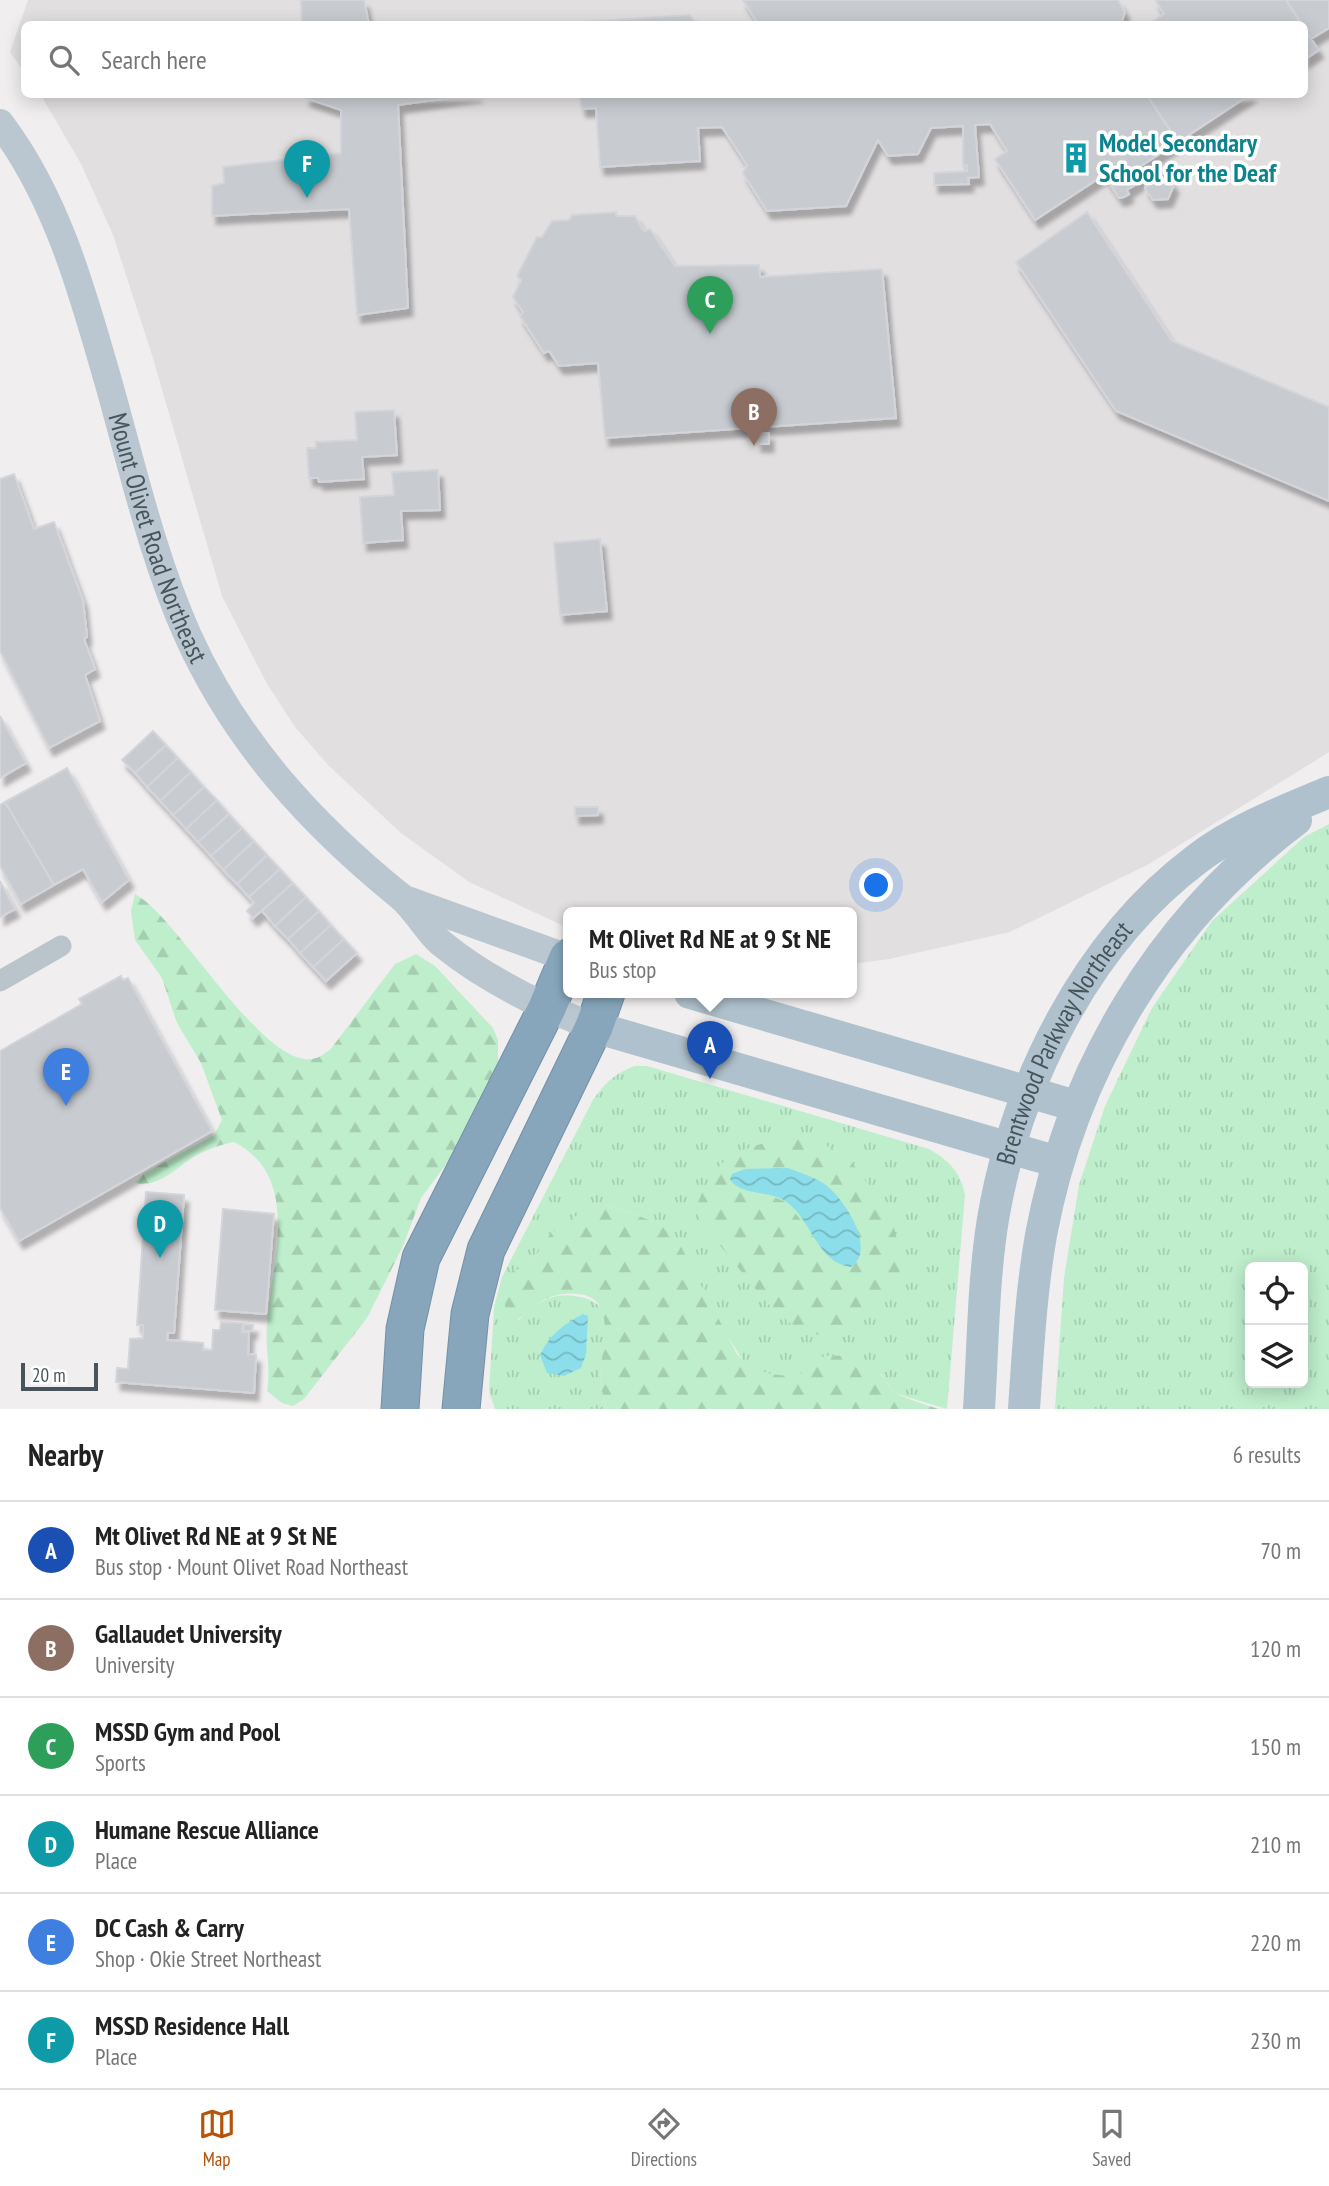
<!DOCTYPE html>
<html lang="en">
<head>
<meta charset="utf-8">
<style>
	body { margin:0; font-family:"PT Sans Narrow",sans-serif; background:#f6f6f6; color:#222 }
	.controls { position:absolute; right:21px; bottom:21px; display:grid; overflow:hidden; border-radius:10px; box-shadow:0 4px 18px #0003 }
	.controls button { width:63px; height:63px; display:grid; place-items:center; padding:0; border:0; border-bottom:2px solid #e0e0e0; background:#fff; color:#222; font:35px sans-serif }
	.scale { position:absolute; left:21px; bottom:18px; width:77px; box-sizing:border-box; padding-left:7px; border:4px solid #47545b; border-top:0; font-size:19px; line-height:24px; white-space:nowrap; color:#47545b; -webkit-text-stroke:5px #fff; paint-order:stroke }
	.you { position:absolute; left:877px; top:886px; width:24px; height:24px; margin:-18px; border:5px solid #fff; border-radius:50%; background:#1a73e8; box-shadow:0 0 0 10px #1a73e833 }
	.badge { display:grid; place-items:center; width:46px; height:46px; border-radius:50%; background:#b45309; color:#fff; font-size:23px; font-weight:700 }
	.pin { position:absolute; translate:-50% -58px; filter:drop-shadow(0 2px 4px #0008) }
	.pin::after { content:''; position:absolute; top:37px; width:24px; height:21px; background:inherit; clip-path:polygon(0 0,100% 0,50% 100%) }
	.popup { position:absolute; left:563px; top:907px; width:294px; height:91px; box-sizing:border-box; display:grid; place-content:center; border-radius:10px; background:#fff; filter:drop-shadow(0 2px 5px #0005); font-size:23px; white-space:nowrap; color:#767676 }
	.popup b { font-size:26px; color:#222 }
	.popup::after { content:''; position:absolute; left:50%; top:100%; margin-left:-14px; border:14px solid transparent; border-top-color:#fff }
	.list { margin:0; padding:0; list-style:none }
	h2 { display:flex; justify-content:space-between; align-items:center; height:91px; margin:0; padding:0 28px; font-size:30px }
	h2 small { font-size:23px; font-weight:400; color:#767676 }
	.list li { display:grid; grid-template-columns:46px 1fr auto; gap:21px; align-items:center; box-sizing:border-box; height:98px; padding:0 28px; border-top:2px solid #e0e0e0 }
	.list b { display:block; font-size:26px; white-space:nowrap }
	.list p { margin:0; font-size:23px; white-space:nowrap; color:#767676 }
	.list em { font-size:23px; font-style:normal; color:#767676 }
	.icon { flex:none; width:38px; height:38px; fill:none; stroke:currentColor; stroke-width:2; stroke-linecap:round; stroke-linejoin:round }
	.map { position:relative; flex:none; width:1329px; height:1409px; overflow:hidden }
	.search { position:absolute; background:#fff; box-shadow:0 4px 18px #0003; left:21px; right:21px; top:21px; height:77px; display:flex; align-items:center; gap:18px; box-sizing:border-box; padding:0 24px; border-radius:10px; color:#767676; font-size:26px }
	.sheet { height:679px; background:#fff }
	nav { display:flex; justify-content:space-around; align-items:center; box-sizing:border-box; height:98px; border-top:2px solid #e0e0e0; background:#fff; font-size:19px; color:#767676 }
	nav a { display:grid; justify-items:center; gap:4px }
	nav .on { color:#b45309 }
	.map>svg:first-child { display:block }
	.education { fill:#e2dfe0 }
	.grass { fill:url(#grass-tufts); fill-rule:evenodd }
	.forest { fill:url(#forest-firs); fill-rule:evenodd }
	.water { fill:url(#water-waves) }
	.building { fill:#c8ccd1; stroke:#d3d5da; stroke-width:2; filter:url(#shadow) }
	.lines { fill:none; stroke-linecap:round; stroke-linejoin:round }
	.highway-casing { stroke:#7291a8; stroke-width:39 }
	.street { stroke:#bac4cb; stroke-width:21 }
	.secondary { stroke:#bac7d0; stroke-width:28 }
	.primary { stroke:#afc1cd; stroke-width:32 }
	.highway { stroke:#87a6bc; stroke-width:37 }
	.labels { text-anchor:middle; stroke-width:7; stroke-linejoin:round; paint-order:stroke }
	.culture-label { font-size:26px; font-weight:bold; fill:#0d838f; stroke:#fff; text-anchor:start }
	.street-label { font-size:26px; fill:#47545b; stroke:#fff }
</style>
</head>
<body>
<div class="map">
<svg width="1329" height="1409" viewBox="0 0 1329 1409">
	<defs>
		<pattern id="grass-tufts" width="24" height="20" patternUnits="userSpaceOnUse" patternTransform="scale(1.75)"><rect width="24" height="20" fill="#beeecc"/><path d="M3 7l-1-3M5 7V3M7 7l1-3M15 17l-1-3M17 17v-4M19 17l1-3" fill="none" stroke="#a5ceb1"/></pattern>
		<pattern id="forest-firs" width="22" height="20" patternUnits="userSpaceOnUse" patternTransform="scale(1.75)"><rect width="22" height="20" fill="#beeecc"/><path d="M5 1l3.5 6h-7zM16 11l3.5 6h-7z" fill="#a5ceb1"/></pattern>
		<pattern id="water-waves" width="16" height="10" patternUnits="userSpaceOnUse" patternTransform="scale(1.75)"><rect width="16" height="10" fill="#8cdfea"/><path d="M0 5q4-4 8 0t8 0" fill="none" stroke="#74b7c1"/></pattern>
		<filter id="shadow"><feDropShadow dx="4.5" dy="8" stdDeviation="2" flood-color="#0004"/></filter>
	</defs>
	<rect width="100%" height="100%" fill="#f1eeef"/>
	<!-- education -->
	<path class="education" d="M 28,0 L 1329,0 L 1329,752 L 1149,864 L 1010,932 L 889,959 L 852,964 L 852,913 L 568,913 L 568,928 L 469,882 L 401,833 L 329,766 L 295,727 L 266,682 L 222,596 L 152,355 L 113,235 L 81,164 L 41,95 L 1304,94 L 1304,24 L 24,24 L 24,72 L 10,52 Z"/>
	<!-- grass -->
	<path class="grass" d="M 1329,824 L 1329,1409 L 1055,1409 L 1064,1278 L 1079,1185 L 1105,1106 L 1152,1008 L 1212,921 L 1304,837 ZM 1250,1267 L 1303,1267 L 1303,1383 L 1250,1383 Z
		M 635,1066 L 647,1066 L 929,1149 C 948,1160 961,1172 965,1195 L 947,1409 L 894,1393 L 882,1375 L 869,1367 L 801,1376 L 771,1376 L 745,1364 L 658,1223 L 605,1204 L 550,1234 L 532,1262 L 518,1321 C 534,1305 550,1292 574,1296 C 624,1302 602,1343 600,1377 C 600,1387 604,1399 607,1409 L 495,1409 L 489,1392 L 494,1307 L 502,1277 L 593,1100 C 605,1083 615,1073 635,1066 Z"/>
	<!-- forest -->
	<path class="forest" d="M 135,894 C 178,916 266,1075 316,1058 C 321,1057 326,1052 330,1050 L 395,964 L 416,954 L 435,966 L 493,1028 L 498,1040 L 498,1061 L 491,1083 L 456,1151 L 421,1198 L 403,1246 L 367,1318 L 304,1399 L 293,1406 L 282,1403 L 267,1391 C 271,1370 265,1347 267,1326 C 270,1265 304,1178 234,1142 C 218,1145 199,1152 186,1162 C 170,1174 156,1187 135,1183 L 143,1174 L 214,1135 L 222,1120 L 201,1063 L 177,1023 L 162,978 L 135,940 L 131,911 Z
		M 787,1136 L 811,1138 L 848,1157 L 879,1200 L 893,1223 L 900,1253 L 899,1280 L 889,1296 L 861,1323 L 822,1335 L 813,1334 L 790,1323 L 766,1302 L 700,1221 L 696,1207 C 719,1152 733,1153 787,1136 ZM 754,1190 L 839,1197 L 855,1223 L 861,1253 L 837,1263 L 828,1256 L 787,1202 Z
		M 605,1204 L 658,1223 L 678,1241 L 737,1354 C 754,1374 776,1376 800,1376 C 815,1344 856,1354 880,1374 C 887,1379 889,1390 897,1394 C 910,1400 926,1405 939,1409 L 607,1409 C 604,1399 600,1387 600,1377 C 602,1343 622,1287 562,1294 C 534,1298 529,1318 507,1324 L 502,1277 L 532,1262 L 550,1234 L 586,1209 Z"/>
	<!-- water -->
	<path class="water" d="M 788,1168 C 800,1173 812,1176 823,1183 C 843,1196 878,1249 851,1267 C 817,1263 812,1221 788,1203 C 771,1189 740,1197 730,1179 L 732,1174 L 745,1169 Z
		M 583,1314 L 588,1316 L 586,1354 L 581,1368 L 564,1376 L 547,1373 L 540,1355 C 548,1336 564,1324 583,1314 Z"/>
	<!-- building -->
	<path class="building" d="M 301,0 L 364,0 L 369,24 L 302,24 Z
		M 743,0 L 1118,0 L 1125,12 L 1121,24 L 758,24 Z
		M 1155,0 L 1286,0 L 1302,24 L 1149,24 L 1164,14 Z
		M 1286,0 L 1329,0 L 1329,28 L 1311,39 Z
		M 690,15 L 696,24 L 584,24 L 584,22 Z
		M 1304,29 L 1319,50 L 1304,60 Z
		M 306,94 L 478,94 L 398,105 L 408,308 L 357,315 L 349,209 L 212,216 L 212,186 L 224,183 L 223,167 L 341,153 L 341,110 L 306,98 Z
		M 579,94 L 1146,94 L 1178,142 L 1138,168 L 1143,174 L 1138,183 L 1127,190 L 1129,194 L 1124,197 L 1119,198 L 1104,175 L 1035,220 L 995,159 L 1007,151 L 990,124 L 975,125 L 979,177 L 968,178 L 969,184 L 934,185 L 934,173 L 967,171 L 967,165 L 963,166 L 963,126 L 931,128 L 918,154 L 888,156 L 878,140 L 846,206 L 767,211 L 743,173 L 747,165 L 722,127 L 698,128 L 700,161 L 600,167 L 596,108 L 582,109 Z
		M 1146,94 L 1251,94 L 1178,142 Z
		M 1165,173 L 1174,185 L 1168,199 L 1153,200 L 1145,188 L 1150,177 Z
		M 616,212 L 616,216 L 635,216 L 644,231 L 650,229 L 675,266 L 759,265 L 760,277 L 882,269 L 896,418 L 605,438 L 598,363 L 559,366 L 549,351 L 544,353 L 520,316 L 523,312 L 513,297 L 521,280 L 517,276 L 537,237 L 542,237 L 552,221 L 569,220 L 572,215 Z
		M 1087,212 L 1172,341 L 1329,407 L 1329,501 L 1116,411 L 1016,262 Z
		M 394,410 L 397,455 L 362,457 L 364,479 L 319,482 L 318,478 L 309,478 L 307,448 L 316,448 L 316,442 L 357,440 L 355,412 Z
		M 757,433 L 769,433 L 769,444 L 757,444 Z
		M 438,470 L 440,510 L 401,511 L 403,540 L 363,543 L 360,497 L 394,495 L 392,472 Z
		M 14,474 L 34,529 L 54,522 L 83,601 L 87,637 L 84,639 L 95,669 L 85,675 L 100,721 L 49,748 L 0,651 L 0,479 Z
		M 600,539 L 607,611 L 560,615 L 554,543 Z
		M 0,716 L 26,763 L 0,778 Z
		M 153,731 L 166,745 L 135,773 L 122,760 Z
		M 166,745 L 178,758 L 147,787 L 135,773 Z
		M 178,758 L 191,772 L 160,801 L 147,787 Z
		M 67,768 L 129,880 L 102,902 L 83,869 L 54,885 L 5,802 Z
		M 191,772 L 204,787 L 173,815 L 160,801 Z
		M 204,787 L 217,800 L 186,829 L 173,815 Z
		M 217,800 L 229,814 L 198,842 L 186,829 Z
		M 5,802 L 54,885 L 21,904 L 0,866 L 0,805 Z
		M 575,807 L 598,807 L 598,815 L 575,816 Z
		M 229,814 L 242,828 L 211,856 L 198,842 Z
		M 242,828 L 254,841 L 223,870 L 211,856 Z
		M 254,841 L 267,855 L 237,884 L 223,870 Z
		M 267,855 L 280,869 L 249,897 L 237,884 Z
		M 280,869 L 293,883 L 253,918 L 247,911 L 254,903 L 249,897 Z
		M 0,881 L 15,909 L 0,917 Z
		M 293,883 L 306,897 L 275,926 L 262,911 Z
		M 306,897 L 319,911 L 288,939 L 275,926 Z
		M 319,911 L 331,925 L 300,953 L 288,939 Z
		M 331,925 L 344,939 L 313,967 L 300,953 Z
		M 344,939 L 357,953 L 326,981 L 313,967 Z
		M 121,976 L 123,980 L 128,978 L 212,1131 L 19,1241 L 0,1208 L 0,1051 L 82,1004 L 79,999 Z
		M 146,1192 L 184,1195 L 174,1333 L 168,1333 L 167,1340 L 203,1343 L 203,1350 L 212,1350 L 213,1330 L 220,1330 L 221,1322 L 243,1323 L 242,1332 L 249,1332 L 248,1354 L 256,1355 L 254,1393 L 116,1382 L 117,1368 L 128,1369 L 130,1339 L 143,1338 L 143,1325 L 137,1325 Z
		M 223,1209 L 274,1214 L 266,1314 L 215,1310 Z
		M 244,1324 L 253,1325 L 252,1331 L 243,1331 Z"/>
	<g class="lines">
		<!-- highway casing -->
		<g class="highway-casing">
			<path id="highway" d="M 400,1409 L 405,1329 L 421,1258 L 547,1008 L 568,958
				M 461,1409 L 470,1314 L 486,1250 L 594,1027 L 606,993"/>
		</g>
		<!-- street -->
		<path class="street" d="M 0,981 L 61,946"/>
		<!-- secondary -->
		<g class="secondary">
			<path id="s1" d="M 0,123 C 58,199 84,297 110,388 C 133,470 153,558 188,636 C 236,742 311,824 400,896 C 416,909 426,930 441,943 C 486,980 540,1006 594,1027"/>
			<path d="M 407,900 L 568,958"/>
		</g>
		<!-- primary -->
		<g class="primary">
			<path d="M 690,993 L 1076,1106"/>
			<path d="M 594,1027 L 1058,1162"/>
			<path id="s2" d="M 979,1409 C 983,1346 983,1281 993,1219 C 1016,1084 1086,942 1197,859 C 1236,829 1284,811 1329,792"/>
			<path d="M 1024,1409 C 1028,1351 1031,1292 1041,1235 C 1072,1069 1161,921 1296,820"/>
		</g>
		<!-- highway -->
		<use href="#highway" class="highway"/>
	</g>
	<!-- icons -->
	<defs>
		<g id="building-bare" transform="scale(2.415)"><path d="M-4-6H4V6H1V3H-1V6H-4ZM-2.5-4.3h1.7v1.8h-1.7ZM.8-4.3h1.7v1.8H.8ZM-2.5-1h1.7V.8h-1.7ZM.8-1h1.7V.8H.8Z" fill="#0f9aa8" stroke="#fff" stroke-width="2.5" paint-order="stroke"/></g>
	</defs>
	<g fill-rule="evenodd">
		<use href="#building-bare" x="1076" y="158"/>
	</g>
	<g class="labels">
		<!-- culture labels -->
		<g class="culture-label">
			<text x="1099" y="152">Model Secondary<tspan x="1099" dy="30">School for the Deaf</tspan></text>
		</g>
		<!-- street labels -->
		<g class="street-label">
			<text dy="9" stroke="none"><textPath href="#s1" startOffset="446">Mount Olivet Road Northeast</textPath></text>
			<text dy="9" stroke="none"><textPath href="#s2" startOffset="382">Brentwood Parkway Northeast</textPath></text>
		</g>
	</g>
</svg>
<div class="controls">
<button><svg class="icon" aria-label="locate" viewBox="0 0 24 24"><circle cx="12" cy="12" r="6"/><path d="M12 2v4M12 18v4M2 12h4M18 12h4"/></svg></button>
<button><svg class="icon" aria-label="layers" viewBox="0 0 24 24"><path d="M12 4l9 5-9 5-9-5zM3 14l9 5 9-5"/></svg></button>
</div>
<div class="scale">20 m</div>
<div class="you"></div>
<div class="pin badge" style="left:710px;top:1079px;background:#1a4fb4">A</div>
<div class="popup"><b>Mt Olivet Rd NE at 9 St NE</b>Bus stop</div>
<div class="pin badge" style="left:754px;top:446px;background:#8d6e63">B</div>
<div class="pin badge" style="left:710px;top:334px;background:#2e9e5b">C</div>
<div class="pin badge" style="left:160px;top:1258px;background:#0f9aa8">D</div>
<div class="pin badge" style="left:66px;top:1106px;background:#3f7fe0">E</div>
<div class="pin badge" style="left:307px;top:198px;background:#0f9aa8">F</div>
<div class="search"><svg class="icon" aria-label="search" viewBox="0 0 24 24"><circle cx="10" cy="10" r="6"/><path d="M15 15l6 6"/></svg>Search here</div>
</div>
<section class="sheet">
<h2>Nearby<small>6 results</small></h2>
<ul class="list">
<li><span class="badge" style="background:#1a4fb4">A</span><div><b>Mt Olivet Rd NE at 9 St NE</b><p>Bus stop · Mount Olivet Road Northeast</p></div><em>70 m</em></li>
<li><span class="badge" style="background:#8d6e63">B</span><div><b>Gallaudet University</b><p>University</p></div><em>120 m</em></li>
<li><span class="badge" style="background:#2e9e5b">C</span><div><b>MSSD Gym and Pool</b><p>Sports</p></div><em>150 m</em></li>
<li><span class="badge" style="background:#0f9aa8">D</span><div><b>Humane Rescue Alliance</b><p>Place</p></div><em>210 m</em></li>
<li><span class="badge" style="background:#3f7fe0">E</span><div><b>DC Cash &amp; Carry</b><p>Shop · Okie Street Northeast</p></div><em>220 m</em></li>
<li><span class="badge" style="background:#0f9aa8">F</span><div><b>MSSD Residence Hall</b><p>Place</p></div><em>230 m</em></li>
</ul>
</section>
<nav>
<a class="on"><svg class="icon" aria-label="map" viewBox="0 0 24 24"><path d="M3 6l6-2 6 2 6-2v14l-6 2-6-2-6 2zM9 4v14M15 6v14"/></svg>Map</a>
<a><svg class="icon" aria-label="directions" viewBox="0 0 24 24"><path d="M12 3l9 9-9 9-9-9zM9 14v-3h6M13 9l2 2-2 2"/></svg>Directions</a>
<a><svg class="icon" aria-label="saved" viewBox="0 0 24 24"><path d="M7 4h10v16l-5-4-5 4z"/></svg>Saved</a>
</nav>
</body>
</html>
